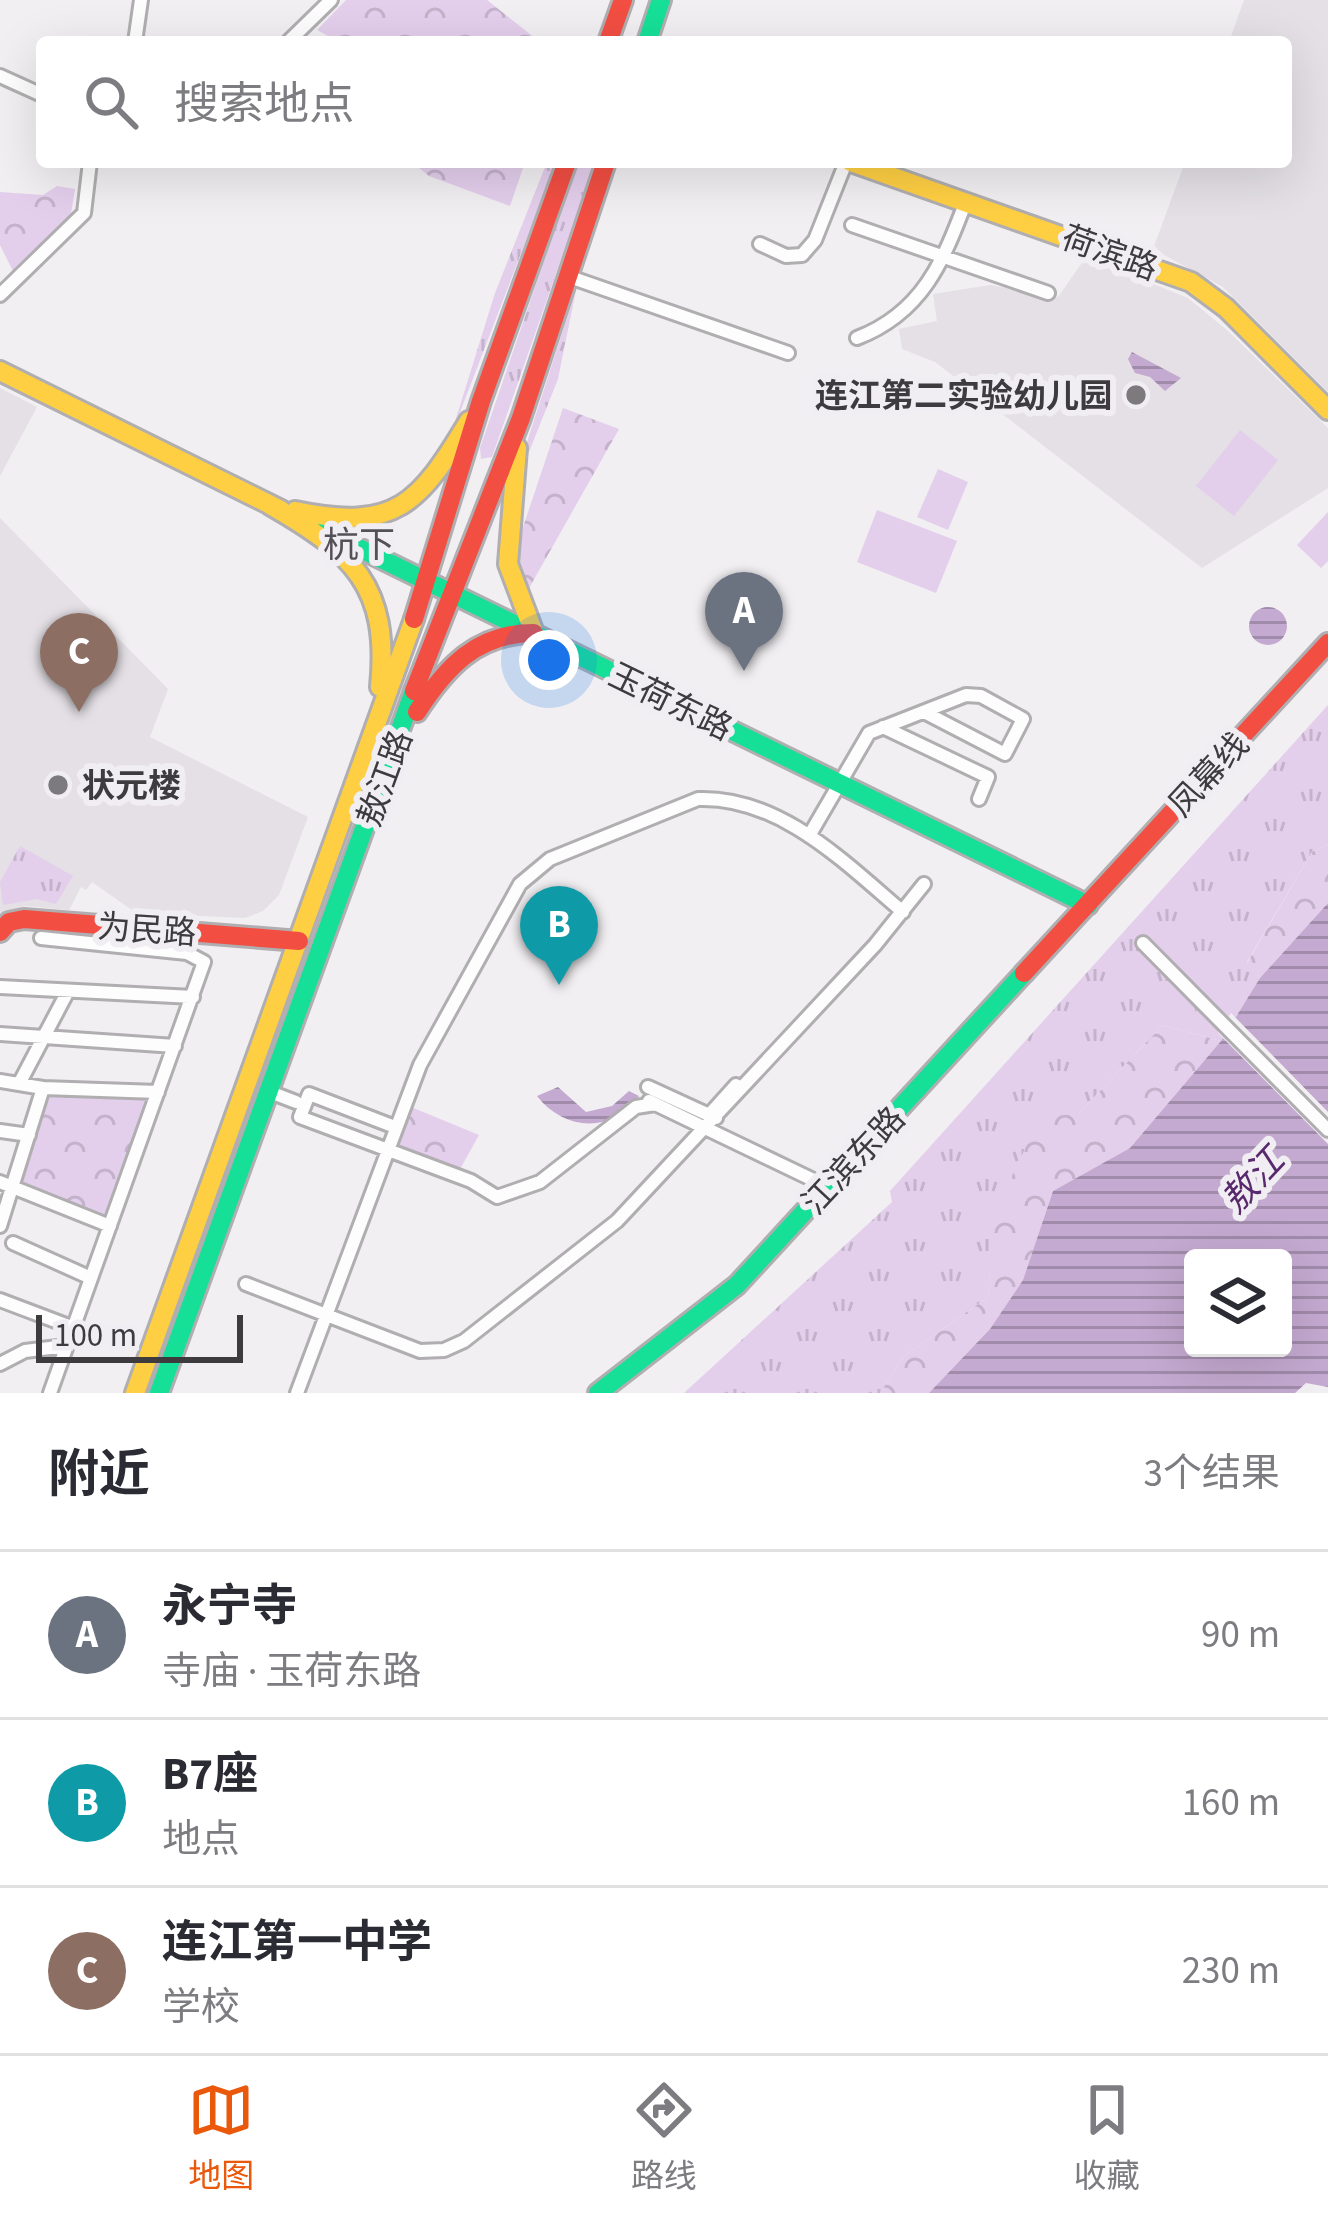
<!DOCTYPE html>
<html lang="zh">
<head>
<meta charset="utf-8">
<style>
	body { margin:0; font-family:"Source Sans 3","Noto Sans SC",sans-serif; background:#f2f2f3; color:#2b2b33 }
	.controls { position:absolute; right:36px; bottom:36px; display:grid; overflow:hidden; border-radius:12px; box-shadow:0 12px 48px #0002 }
	.controls button { width:108px; height:108px; display:grid; place-items:center; padding:0; border:0; border-bottom:3px solid #e1e1e2; background:#fff; color:#2b2b33; font:60px sans-serif }
	.scale { position:absolute; left:36px; bottom:30px; width:207px; box-sizing:border-box; padding-left:12px; border:6px solid #3d3b3e; border-top:0; font-size:33px; line-height:42px; white-space:nowrap; color:#3d3b3e; -webkit-text-stroke:9px #f1eef3; paint-order:stroke }
	.you { position:absolute; left:549px; top:660px; width:42px; height:42px; margin:-30px; border:9px solid #fff; border-radius:50%; background:#1a73e8; box-shadow:0 0 0 18px #1a73e833 }
	.badge { display:grid; place-items:center; width:78px; height:78px; border-radius:50%; background:#ea580c; color:#fff; font-size:39px; font-weight:700 }
	.pin { position:absolute; translate:-50% -99px; filter:drop-shadow(0 3px 6px #0008) }
	.pin::after { content:''; position:absolute; top:63px; width:42px; height:36px; background:inherit; clip-path:polygon(0 0,100% 0,50% 100%) }
	.list { margin:0; padding:0; list-style:none }
	h2 { display:flex; justify-content:space-between; align-items:center; height:156px; margin:0; padding:0 48px; font-size:51px }
	h2 small { font-size:39px; font-weight:400; color:#7c7c81 }
	.list li { display:grid; grid-template-columns:78px 1fr auto; gap:36px; align-items:center; box-sizing:border-box; height:168px; padding:0 48px; border-top:3px solid #e1e1e2 }
	.list b { display:block; font-size:45px; white-space:nowrap }
	.list p { margin:0; font-size:39px; white-space:nowrap; color:#7c7c81 }
	.list em { font-size:39px; font-style:normal; color:#7c7c81 }
	.icon { flex:none; width:66px; height:66px; fill:none; stroke:currentColor; stroke-width:2; stroke-linecap:round; stroke-linejoin:round }
	.map { position:relative; flex:none; width:1328px; height:1393px; overflow:hidden }
	.search { position:absolute; background:#fff; box-shadow:0 12px 48px #0002; left:36px; right:36px; top:36px; height:132px; display:flex; align-items:center; gap:30px; box-sizing:border-box; padding:0 42px; border-radius:12px; color:#7c7c81; font-size:45px }
	.sheet { height:660px; background:#fff }
	nav { display:flex; justify-content:space-around; align-items:center; box-sizing:border-box; height:168px; border-top:3px solid #e1e1e2; background:#fff; font-size:33px; color:#7c7c81 }
	nav a { display:grid; justify-items:center; gap:6px }
	nav .on { color:#ea580c }
	.map>svg:first-child { display:block }
	.built { fill:#e4e0e6 }
	.grass { fill:url(#grass-tufts) }
	.forest { fill:url(#forest-crowns) }
	.pitch { fill:#e3ceec }
	.water { fill:url(#water-rules); fill-rule:evenodd }
	.pier { fill:#f1eff2 }
	.lines { fill:none; stroke-linecap:round; stroke-linejoin:round }
	.street-casing { stroke:#b0aeb0; stroke-width:18 }
	.fast-casing { stroke:#b0aeb0; stroke-width:24 }
	.slow-casing { stroke:#b0aeb0; stroke-width:24 }
	.jam-casing { stroke:#b0aeb0; stroke-width:24 }
	.street { stroke:#fdfdfd; stroke-width:12 }
	.fast { stroke:#16e098; stroke-width:18 }
	.slow { stroke:#ffcf43; stroke-width:18 }
	.jam { stroke:#f24e42; stroke-width:18 }
	.poi-dot { fill:#7c7a7d; stroke:#f1eef3; stroke-width:4.5 }
	.labels { text-anchor:middle; stroke-width:12; stroke-linejoin:round; paint-order:stroke }
	.street-label { font-size:33px; fill:#3d3b3e; stroke:#f1eef3 }
	.poi-label { font-size:33px; font-weight:bold; fill:#3d3b3e; stroke:#f1eef3; text-anchor:end }
	.neighbourhood-label { font-size:36px; fill:#545156; stroke:#f1eef3 }
	.water-label { font-size:36px; font-style:italic; fill:#58296c; stroke:#f1eef3 }
</style>
</head>
<body>
<div class="map">
<svg width="1328" height="1393" viewBox="0 0 1328 1393">
	<defs>
		<pattern id="grass-tufts" width="24" height="20" patternUnits="userSpaceOnUse" patternTransform="scale(3)"><rect width="24" height="20" fill="#e3ceec"/><path d="M3 7l-1-3M5 7V3M7 7l1-3M15 17l-1-3M17 17v-4M19 17l1-3" fill="none" stroke="#c4b2cb"/></pattern>
		<pattern id="forest-crowns" width="20" height="18" patternUnits="userSpaceOnUse" patternTransform="scale(3)"><rect width="20" height="18" fill="#e3ceec"/><path d="M2 6a3 3 0 1 1 6 0M12 15a3 3 0 1 1 6 0" fill="none" stroke="#c4b2cb"/></pattern>
		<pattern id="water-rules" width="6" height="5" patternUnits="userSpaceOnUse" patternTransform="scale(3)"><rect width="6" height="5" fill="#c4a9d0"/><path d="M0 2.5h6" fill="none" stroke="#a08baa"/></pattern>
	</defs>
	<rect width="100%" height="100%" fill="#f1eff2"/>
	<!-- built -->
	<path class="built" d="M 1244,0 L 1328,0 L 1328,392 L 1223,287 L 1153,249 L 1185,162 L 1286,162 L 1286,42 L 1229,42 Z
		M 1086,257 L 1188,298 L 1228,331 L 1328,428 L 1328,488 L 1202,568 L 935,362 L 902,349 L 899,329 L 937,321 L 933,294 L 990,285 L 1058,297 Z
		M 0,388 L 37,407 L 0,476 Z
		M 0,518 L 168,689 L 150,737 L 308,817 L 279,895 L 263,911 L 245,918 L 136,913 L 92,882 L 86,890 L 81,887 L 69,910 L 25,906 L 0,915 Z"/>
	<!-- grass -->
	<path class="grass" d="M 547,162 L 556,162 L 449,441 L 495,293 Z
		M 578,162 L 595,162 L 492,457 L 481,459 L 480,448 Z
		M 576,290 L 558,379 L 523,467 L 520,464 Z
		M 1328,705 L 1328,844 L 1312,852 L 1247,962 L 1260,978 L 1221,1041 L 1163,1025 L 1078,1114 L 994,1216 L 988,1297 L 903,1357 L 880,1393 L 684,1393 L 892,1202 L 890,1191 Z
		M 20,846 L 73,876 L 56,904 L 37,899 L 3,905 L 0,882 Z"/>
	<!-- forest -->
	<path class="forest" d="M 346,0 L 487,0 L 540,42 L 339,42 L 317,30 Z
		M 412,162 L 525,162 L 510,206 L 429,176 Z
		M 57,186 L 75,189 L 70,220 L 14,273 L 0,245 L 0,192 L 43,195 Z
		M 563,408 L 619,429 L 528,590 L 515,551 Z
		M 1328,844 L 1328,903 L 1260,978 L 1247,963 L 1312,852 Z
		M 1163,1025 L 1221,1041 L 1130,1148 L 1053,1191 L 1023,1280 L 990,1329 L 929,1393 L 880,1393 L 903,1357 L 988,1297 L 993,1216 L 1040,1117 L 1078,1114 Z
		M 50,1092 L 149,1096 L 106,1220 L 20,1186 Z
		M 411,1107 L 479,1135 L 459,1171 L 395,1148 Z"/>
	<!-- pitch -->
	<path class="pitch" d="M 1240,430 L 1278,460 L 1234,516 L 1196,486 Z
		M 938,469 L 968,482 L 948,530 L 917,517 Z
		M 877,510 L 957,541 L 936,593 L 857,562 Z
		M 1328,512 L 1328,561 L 1321,568 L 1297,545 Z"/>
	<!-- water -->
	<path class="water" d="M 1132,352 L 1181,378 L 1165,391 L 1150,377 L 1135,373 L 1128,359 Z
		M1249 626a19 19 0 1 1 38 0a19 19 0 1 1-38 0Z
		M 1328,903 L 1328,1387 L 1306,1383 L 1295,1393 L 929,1393 L 990,1329 L 1023,1280 L 1053,1191 L 1130,1148 L 1221,1041 L 1260,978 ZM 1193,1258 L 1283,1258 L 1283,1348 L 1193,1348 Z
		M 558,1087 L 586,1112 L 612,1106 L 629,1091 L 639,1096 C 613,1133 565,1132 537,1096 Z"/>
	<!-- pier -->
	<path class="pier" d="M 1231,1013 L 1328,1112 L 1328,1144 L 1218,1033 Z"/>
	<g class="lines">
		<!-- street casing -->
		<g class="street-casing">
			<path id="street" d="M 135,42 L 141,0
				M 288,42 L 331,0
				M 0,76 L 42,95
				M 852,225 L 1048,293
				M 760,244 L 786,256 L 802,255 L 815,240 L 846,162
				M 567,276 L 788,353
				M 0,295 L 84,213 L 90,162
				M 857,338 C 922,313 943,262 966,201
				M 883,727 L 988,777 L 979,799
				M 809,836 L 869,733 L 966,695 L 981,696 L 1023,719 L 1005,754 L 924,712
				M 41,938 L 187,953 L 204,962 L 50,1393
				M 1143,943 L 1328,1130
				M 0,987 L 193,997
				M 0,1034 L 175,1046
				M 0,1081 L 43,1088
				M 19,1084 L 68,991
				M 648,1087 L 709,1115
				M 270,1092 L 296,1102
				M 649,1101 L 828,1187
				M 716,1118 L 709,1115 L 736,1085
				M 395,1127 L 309,1094 L 300,1117 L 471,1181 L 497,1197 L 540,1182 L 636,1107 L 655,1104
				M 0,1131 L 29,1135
				M 0,1182 L 110,1226
				M 0,1226 L 43,1088 L 158,1092
				M 13,1243 L 91,1278
				M 246,1284 L 420,1351 L 444,1350 L 464,1341 L 617,1221 L 875,945 L 924,884
				M 0,1300 L 74,1328
				M 0,1364 L 25,1351 L 66,1346
				M 297,1393 L 420,1065 L 520,884 L 550,859 L 698,799 C 780,796 845,863 903,912"/>
		</g>
		<!-- fast casing -->
		<g class="fast-casing">
			<path id="fast" d="M 647,42 L 661,0
				M 316,527 L 1088,905
				M 159,1393 L 414,691
				M 598,1393 L 737,1285 L 1024,973"/>
		</g>
		<!-- slow casing -->
		<g class="slow-casing">
			<path id="slow" d="M 851,162 L 1191,282 L 1226,308 L 1328,410
				M 0,371 L 281,510
				M 517,448 L 508,564 L 534,633
				M 270,505 C 353,553 390,586 380,687
				M 295,511 C 396,532 419,504 469,421
				M 135,1393 L 414,619"/>
		</g>
		<!-- jam casing -->
		<g class="jam-casing">
			<path id="jam" d="M 608,42 L 623,0
				M 414,619 L 481,401 L 567,162
				M 414,691 L 521,418 L 606,162
				M 417,712 C 446,667 477,633 534,633
				M 0,932 L 9,922 L 24,919 L 299,941
				M 1024,973 L 1328,643"/>
		</g>
		<!-- street -->
		<use href="#street" class="street"/>
		<!-- fast -->
		<use href="#fast" class="fast"/>
		<!-- slow -->
		<use href="#slow" class="slow"/>
		<!-- jam -->
		<use href="#jam" class="jam"/>
	</g>
	<!-- markers -->
	<g class="poi-dot">
		<circle cx="1136" cy="395" r="12"/>
		<circle cx="58" cy="785" r="12"/>
	</g>
	<g class="labels">
		<!-- street labels -->
		<g class="street-label">
			<text transform="translate(1110 252) rotate(20)" y="12">荷滨路</text>
			<text transform="translate(671 701) rotate(26)" y="12">玉荷东路</text>
			<text transform="translate(1208 774) rotate(-47)" y="12">凤幕线</text>
			<text transform="translate(384 778) rotate(-70)" y="12">敖江路</text>
			<text transform="translate(147 929) rotate(4)" y="12">为民路</text>
			<text transform="translate(853 1160) rotate(-47)" y="12">江滨东路</text>
		</g>
		<!-- poi labels -->
		<g class="poi-label">
			<text x="1112" y="407">连江第二实验幼儿园</text>
			<text x="82" y="797" text-anchor="start">状元楼</text>
		</g>
		<!-- neighbourhood labels -->
		<g class="neighbourhood-label">
			<text x="359" y="557">杭下</text>
		</g>
		<!-- water labels -->
		<g class="water-label">
			<text transform="translate(1252 1180) rotate(-47)" y="13">敖江</text>
		</g>
	</g>
</svg>
<div class="controls">
<button><svg class="icon" aria-label="layers" viewBox="0 0 24 24"><path d="M12 4l9 5-9 5-9-5zM3 14l9 5 9-5"/></svg></button>
</div>
<div class="scale">100 m</div>
<div class="you"></div>
<div class="pin badge" style="left:744px;top:671px;background:#6b7280">A</div>
<div class="pin badge" style="left:559px;top:985px;background:#0f9aa8">B</div>
<div class="pin badge" style="left:79px;top:712px;background:#8d6e63">C</div>
<div class="search"><svg class="icon" aria-label="search" viewBox="0 0 24 24"><circle cx="10" cy="10" r="6"/><path d="M15 15l6 6"/></svg>搜索地点</div>
</div>
<section class="sheet">
<h2>附近<small>3个结果</small></h2>
<ul class="list">
<li><span class="badge" style="background:#6b7280">A</span><div><b>永宁寺</b><p>寺庙 · 玉荷东路</p></div><em>90 m</em></li>
<li><span class="badge" style="background:#0f9aa8">B</span><div><b>B7座</b><p>地点</p></div><em>160 m</em></li>
<li><span class="badge" style="background:#8d6e63">C</span><div><b>连江第一中学</b><p>学校</p></div><em>230 m</em></li>
</ul>
</section>
<nav>
<a class="on"><svg class="icon" aria-label="map" viewBox="0 0 24 24"><path d="M3 6l6-2 6 2 6-2v14l-6 2-6-2-6 2zM9 4v14M15 6v14"/></svg>地图</a>
<a><svg class="icon" aria-label="directions" viewBox="0 0 24 24"><path d="M12 3l9 9-9 9-9-9zM9 14v-3h6M13 9l2 2-2 2"/></svg>路线</a>
<a><svg class="icon" aria-label="saved" viewBox="0 0 24 24"><path d="M7 4h10v16l-5-4-5 4z"/></svg>收藏</a>
</nav>
</body>
</html>
